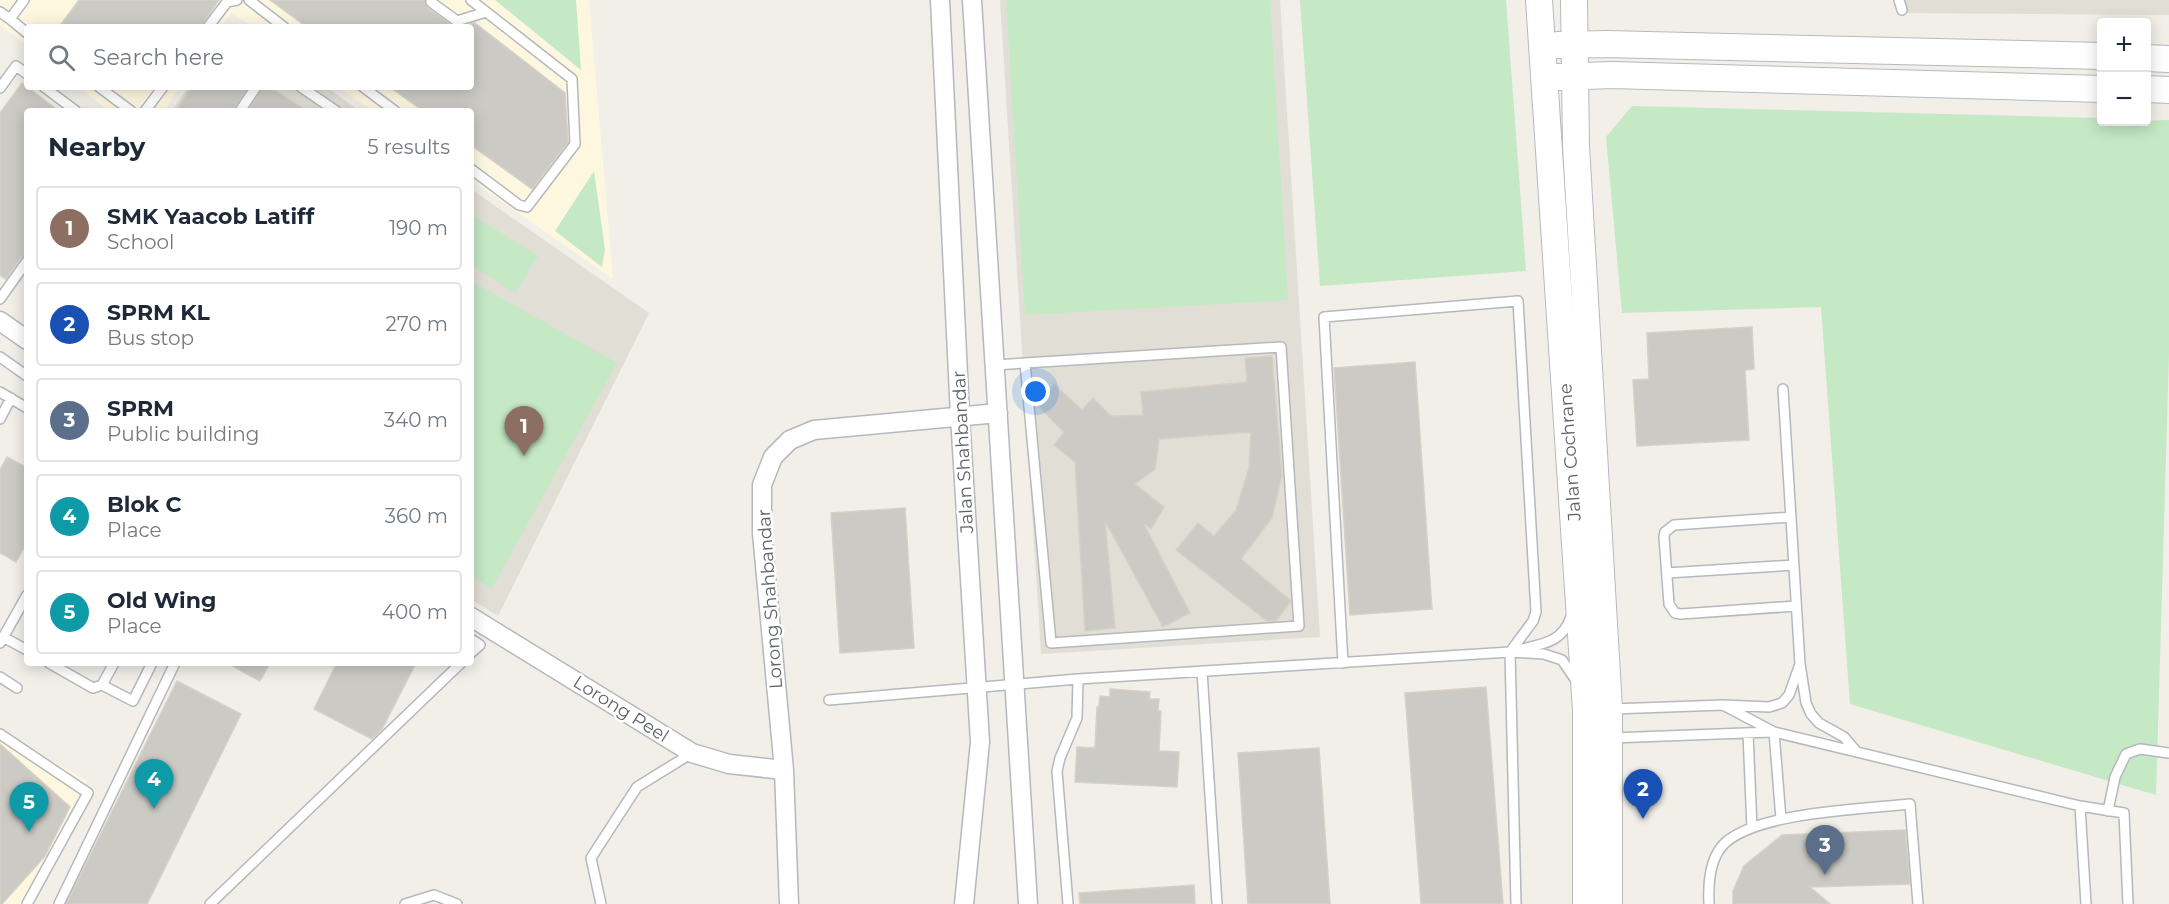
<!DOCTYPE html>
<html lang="en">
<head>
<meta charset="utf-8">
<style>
	body { margin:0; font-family:Montserrat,sans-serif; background:#f6f6f7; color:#1f2937 }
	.controls { position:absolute; right:18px; top:18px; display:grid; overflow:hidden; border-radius:6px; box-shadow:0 3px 15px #0003 }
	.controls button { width:54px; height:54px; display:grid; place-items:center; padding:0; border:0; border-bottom:2px solid #e0e1e3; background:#fff; color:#1f2937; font:30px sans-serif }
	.you { position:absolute; left:1036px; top:392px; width:21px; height:21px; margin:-15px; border:4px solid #fff; border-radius:50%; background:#1a73e8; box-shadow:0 0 0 9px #1a73e833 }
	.badge { display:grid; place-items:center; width:39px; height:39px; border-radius:50%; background:#ea4335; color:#fff; font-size:20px; font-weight:700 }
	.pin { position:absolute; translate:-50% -50px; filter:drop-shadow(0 2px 3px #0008) }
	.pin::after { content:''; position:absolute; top:32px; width:21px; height:18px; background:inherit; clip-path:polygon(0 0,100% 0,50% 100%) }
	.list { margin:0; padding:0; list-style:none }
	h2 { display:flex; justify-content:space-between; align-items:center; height:78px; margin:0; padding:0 24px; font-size:26px }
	h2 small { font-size:20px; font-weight:400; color:#747a83 }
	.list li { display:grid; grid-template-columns:39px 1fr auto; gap:18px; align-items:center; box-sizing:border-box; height:84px; margin:0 12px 12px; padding:0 12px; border:2px solid #e0e1e3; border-radius:6px }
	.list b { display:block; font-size:22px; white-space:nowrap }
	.list p { margin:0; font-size:20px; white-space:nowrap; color:#747a83 }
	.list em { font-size:20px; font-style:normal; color:#747a83 }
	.icon { flex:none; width:33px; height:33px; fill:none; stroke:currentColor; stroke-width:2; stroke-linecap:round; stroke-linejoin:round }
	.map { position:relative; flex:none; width:2169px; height:904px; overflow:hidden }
	.search { position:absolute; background:#fff; box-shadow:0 3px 15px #0003; left:24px; top:24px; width:450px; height:66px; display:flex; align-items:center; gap:15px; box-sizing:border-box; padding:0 21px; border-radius:6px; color:#747a83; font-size:22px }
	.panel { position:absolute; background:#fff; box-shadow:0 3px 15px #0003; left:24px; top:108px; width:450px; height:558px; border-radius:6px }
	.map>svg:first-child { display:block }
	.commercial { fill:#fef7e0 }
	.education { fill:#e1ded6 }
	.green { fill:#c5e8c5 }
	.building { fill:#cccac5; stroke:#d6d1c6; stroke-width:1.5 }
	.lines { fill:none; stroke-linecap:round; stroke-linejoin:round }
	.lane-casing { stroke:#b5b8bc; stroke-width:12 }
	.street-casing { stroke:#b5b8bc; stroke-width:21 }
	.secondary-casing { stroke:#b6babf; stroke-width:28 }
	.lane { stroke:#fff; stroke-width:9 }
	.street { stroke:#fff; stroke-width:18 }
	.secondary { stroke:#fff; stroke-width:26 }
	.labels { text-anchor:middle; stroke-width:5; stroke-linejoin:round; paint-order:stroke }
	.street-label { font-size:18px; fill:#5f6368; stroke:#fff }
</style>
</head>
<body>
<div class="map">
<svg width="2169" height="904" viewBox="0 0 2169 904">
	<rect width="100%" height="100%" fill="#f1efe8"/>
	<!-- commercial -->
	<path class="commercial" d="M 0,0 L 589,0 L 613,279 L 471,180 L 471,111 L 373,111 L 338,87 L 471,87 L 471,27 L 253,27 L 231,12 L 221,27 L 27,27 L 27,46 L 0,25 Z
		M 79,87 L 180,87 L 164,111 L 109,111 Z
		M 0,731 L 87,781 L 22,904 L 0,904 Z"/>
	<!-- education -->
	<path class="education" d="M 1000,0 L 1280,0 L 1320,637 L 1041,654 Z
		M 1899,0 L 2169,0 L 2169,15 L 1899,13 Z
		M 188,87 L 326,87 L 360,111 L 172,111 Z
		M 471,189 L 649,313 L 498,616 L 471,599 Z"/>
	<!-- green -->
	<path class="green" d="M 495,0 L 576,0 L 581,70 Z
		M 1006,0 L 1270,0 L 1288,300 L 1025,315 Z
		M 1300,0 L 1506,0 L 1526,271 L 1320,286 Z
		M 1632,106 L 2101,118 L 2102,122 L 2169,120 L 2169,354 L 2156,795 L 1850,704 L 1821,307 L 1622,313 L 1606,137 Z
		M 594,171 L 605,250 L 602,267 L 555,231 Z
		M 471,214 L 538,256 L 515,293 L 471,265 Z
		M 471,281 L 617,363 L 492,588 L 471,577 Z"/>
	<!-- building -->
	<path class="building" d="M 79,0 L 219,0 L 200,27 L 59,27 Z
		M 270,0 L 424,0 L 427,7 L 454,27 L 307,27 Z
		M 475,23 L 565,93 L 568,142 L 532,189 L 471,145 L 471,111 L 423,111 L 390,87 L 471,87 L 471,27 L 460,27 Z
		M 22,83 L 59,111 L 27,111 L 27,254 L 21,257 L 6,279 L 0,275 L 0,113 Z
		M 191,87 L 248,87 L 233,111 L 176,111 Z
		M 263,87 L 270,87 L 307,111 L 248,111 Z
		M 1752,327 L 1754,369 L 1745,370 L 1749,440 L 1637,446 L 1633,380 L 1649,379 L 1647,333 Z
		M 1272,356 L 1282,475 L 1272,518 L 1241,559 L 1291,601 L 1276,621 L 1267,621 L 1176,550 L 1198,523 L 1214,536 L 1236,510 L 1249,468 L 1251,432 L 1159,439 L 1155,469 L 1135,484 L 1164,507 L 1151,529 L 1144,524 L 1190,613 L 1163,627 L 1105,521 L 1115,628 L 1085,631 L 1075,462 L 1054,445 L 1064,432 L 1037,405 L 1054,384 L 1082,410 L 1093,398 L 1111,416 L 1143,415 L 1141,392 L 1247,382 L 1245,358 Z
		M 1415,362 L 1432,609 L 1350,615 L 1334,368 Z
		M 7,457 L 27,468 L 27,542 L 16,562 L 0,553 L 0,470 Z
		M 905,508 L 914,648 L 840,653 L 831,513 Z
		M 227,663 L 270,663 L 260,681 Z
		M 337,663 L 416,663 L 382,729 L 372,739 L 314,709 Z
		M 177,681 L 241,714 L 147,904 L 66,904 Z
		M 1486,687 L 1503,904 L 1421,904 L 1405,693 Z
		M 1110,689 L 1150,692 L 1149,699 L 1159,699 L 1158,711 L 1161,711 L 1159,751 L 1179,752 L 1177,787 L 1075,782 L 1077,747 L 1095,748 L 1097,707 L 1099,707 L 1100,696 L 1110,697 Z
		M 0,744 L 70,807 L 45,856 L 2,904 L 0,904 Z
		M 1319,748 L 1330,904 L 1248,904 L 1238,753 Z
		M 1905,830 L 1910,884 L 1810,887 L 1830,904 L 1733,904 L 1733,891 L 1744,866 L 1782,835 Z
		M 1194,885 L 1195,904 L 1080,904 L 1079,893 Z"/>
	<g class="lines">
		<!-- lane casing -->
		<g class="lane-casing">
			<path id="lane" d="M 249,0 L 284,27
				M 431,0 L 431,2 L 457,21 L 486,12
				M 1899,0 L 1902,10
				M 0,12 L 10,19 L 24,0
				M 10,19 L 27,33
				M 208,27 L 227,2 L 237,0
				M 44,87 L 76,111
				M 99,87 L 131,111
				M 301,87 L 336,111
				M 363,87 L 395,111
				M 0,88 L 16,66 L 27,74
				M 145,111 L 163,87
				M 240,111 L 256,87
				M 471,169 L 519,205 L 527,207 L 575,144 L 572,79 L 471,0
				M 0,299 L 27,261
				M 0,357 L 27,376
				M 995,365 L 1025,363 L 1281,347 L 1299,626 L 1051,643 L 1025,363
				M 1783,389 L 1800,664 L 1806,703 L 1811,714 L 1819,723 L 1844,737 L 1856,751
				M 0,392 L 27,408
				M 0,419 L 11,398
				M 1791,517 L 1674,525 L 1665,532 L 1664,537 L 1669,604 L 1675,613 L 1681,614 L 1796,606
				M 1667,573 L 1794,565
				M 3,637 L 27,650
				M 471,639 L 480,645 L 471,653
				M 0,643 L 27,595
				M 1518,650 C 1542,644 1562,643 1571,617
				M 49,663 L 93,688 L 102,685 L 114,663
				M 1343,663 L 1324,317 L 1518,301 L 1536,612 L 1533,621 L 1510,652 L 1516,904
				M 1202,671 L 1217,904
				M 0,677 L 17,688
				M 102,685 L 133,701 L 152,663
				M 829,700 L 1078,679 L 1510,652 L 1544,654 L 1562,660 L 1575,679
				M 1725,706 L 1774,732 L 2080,806 L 2086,904
				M 1612,709 L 1723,705 L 1769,707 L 1782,703 L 1789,695 L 1800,664
				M 1774,732 L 1781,819
				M 1748,733 L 1752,828
				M 0,734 L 88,793 L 27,904
				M 1611,738 L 1771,732
				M 2080,806 L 2124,813 L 2128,904
				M 2108,811 L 2115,777 L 2126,754 L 2140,749 L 2169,753
				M 59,904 L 175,663
				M 210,904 L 461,663
				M 405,904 L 434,895 L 457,904
				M 601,904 L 591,858 L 637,787 L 692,753
				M 1068,904 L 1057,771 L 1060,758 L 1077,718 L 1078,679
				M 1709,904 C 1708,884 1709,858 1725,843 C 1759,812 1864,809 1910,804 L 1918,904"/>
		</g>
		<!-- street casing -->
		<g class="street-casing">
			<path id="street" d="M 940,0 L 960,416 L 980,742 L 964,904
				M 972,0 L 1028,904
				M 0,321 L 27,340
				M 471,617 L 692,753 L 729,764 L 784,770
				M 789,904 L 784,770 L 762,533 L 762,485 L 773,457 L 790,440 L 814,430 L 998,413"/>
		</g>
		<!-- secondary casing -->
		<g class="secondary-casing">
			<path id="secondary" d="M 1539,0 L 1586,710 L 1586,904
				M 1574,0 L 1576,146 L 1609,709 L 1609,904
				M 1558,45 L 1607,44 L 2102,56
				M 2146,58 L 2169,59
				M 1559,77 L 1612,75 L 2102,89
				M 2146,89 L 2169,90"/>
		</g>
		<!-- lane -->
		<use href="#lane" class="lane"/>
		<!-- street -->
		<use href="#street" class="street"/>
		<!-- secondary -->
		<use href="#secondary" class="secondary"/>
	</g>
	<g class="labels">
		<!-- street labels -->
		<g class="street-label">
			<text transform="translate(963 452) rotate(-93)" y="6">Jalan Shahbandar</text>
			<text transform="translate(1570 452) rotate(-94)" y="6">Jalan Cochrane</text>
			<text transform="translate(770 599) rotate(-94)" y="6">Lorong Shahbandar</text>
			<text transform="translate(621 709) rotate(32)" y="6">Lorong Peel</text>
		</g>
	</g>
</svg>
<div class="controls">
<button>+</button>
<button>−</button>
</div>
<div class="you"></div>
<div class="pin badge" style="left:524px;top:456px;background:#8d6e63">1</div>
<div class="pin badge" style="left:1643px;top:819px;background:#1a4fb4">2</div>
<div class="pin badge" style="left:1825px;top:875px;background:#5c6f8a">3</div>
<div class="pin badge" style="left:154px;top:809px;background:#0f9aa8">4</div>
<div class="pin badge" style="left:29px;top:832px;background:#0f9aa8">5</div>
<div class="search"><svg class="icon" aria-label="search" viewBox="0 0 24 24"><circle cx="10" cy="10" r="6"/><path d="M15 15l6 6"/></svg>Search here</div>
<section class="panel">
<h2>Nearby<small>5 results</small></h2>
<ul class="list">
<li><span class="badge" style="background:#8d6e63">1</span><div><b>SMK Yaacob Latiff</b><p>School</p></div><em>190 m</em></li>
<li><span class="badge" style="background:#1a4fb4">2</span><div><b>SPRM KL</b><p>Bus stop</p></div><em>270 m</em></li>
<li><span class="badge" style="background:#5c6f8a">3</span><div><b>SPRM</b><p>Public building</p></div><em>340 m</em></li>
<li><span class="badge" style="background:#0f9aa8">4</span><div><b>Blok C</b><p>Place</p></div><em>360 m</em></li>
<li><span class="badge" style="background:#0f9aa8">5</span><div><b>Old Wing</b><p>Place</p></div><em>400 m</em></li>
</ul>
</section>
</div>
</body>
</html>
